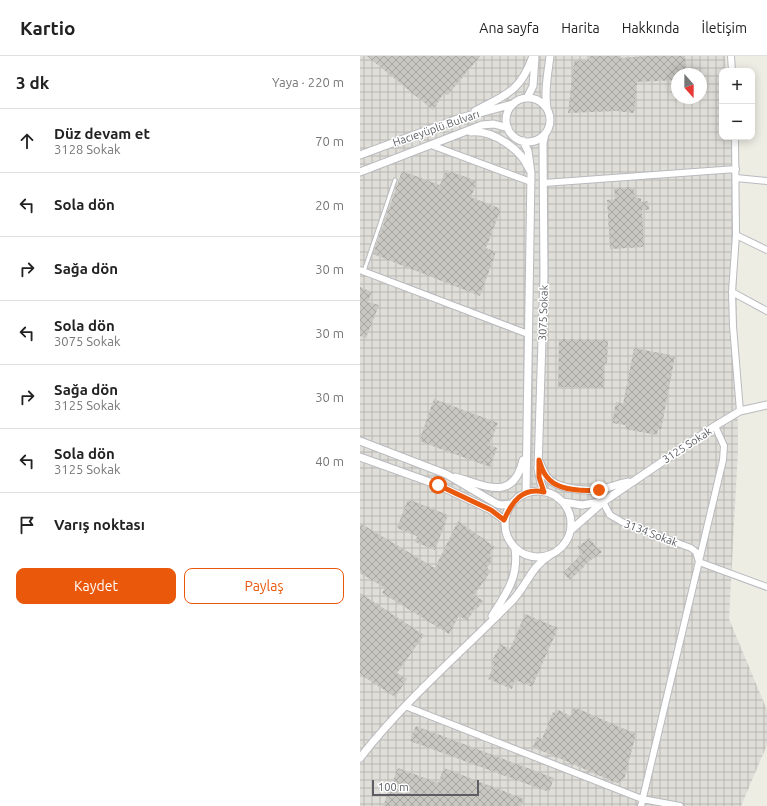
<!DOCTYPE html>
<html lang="tr">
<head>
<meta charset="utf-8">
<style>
	body { margin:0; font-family:Ubuntu,sans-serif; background:#f2f2f2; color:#222 }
	.controls { position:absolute; right:12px; top:12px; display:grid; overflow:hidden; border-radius:8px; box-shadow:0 2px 10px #0003 }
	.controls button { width:36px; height:36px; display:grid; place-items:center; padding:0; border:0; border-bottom:1px solid #e0e0e0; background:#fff; color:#222; font:20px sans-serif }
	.compass { position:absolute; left:311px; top:12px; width:36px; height:36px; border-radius:50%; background:#fff; box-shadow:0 2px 10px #0003; rotate:159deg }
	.scale { position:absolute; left:12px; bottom:10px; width:107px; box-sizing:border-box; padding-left:4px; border:2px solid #5c5e63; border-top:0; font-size:11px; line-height:14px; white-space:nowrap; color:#5c5e63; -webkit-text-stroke:3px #fff; paint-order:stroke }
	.stop { position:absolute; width:12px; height:12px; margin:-9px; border:3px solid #ea580c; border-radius:50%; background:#fff }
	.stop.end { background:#ea580c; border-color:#fff; box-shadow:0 1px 4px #0008 }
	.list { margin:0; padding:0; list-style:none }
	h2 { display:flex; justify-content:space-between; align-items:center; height:52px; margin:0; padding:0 16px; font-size:17px }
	h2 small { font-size:13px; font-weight:400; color:#767676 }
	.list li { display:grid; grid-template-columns:26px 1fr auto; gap:12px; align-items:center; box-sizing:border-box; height:64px; padding:0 16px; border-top:1px solid #e0e0e0 }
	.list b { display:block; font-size:15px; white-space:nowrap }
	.list p { margin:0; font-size:13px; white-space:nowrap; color:#767676 }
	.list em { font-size:13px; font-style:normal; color:#767676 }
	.actions { display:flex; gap:8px; padding:12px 16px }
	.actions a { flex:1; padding:9px 0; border:1px solid #ea580c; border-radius:8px; text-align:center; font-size:14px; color:#ea580c }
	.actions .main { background:#ea580c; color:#fff }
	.icon { flex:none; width:22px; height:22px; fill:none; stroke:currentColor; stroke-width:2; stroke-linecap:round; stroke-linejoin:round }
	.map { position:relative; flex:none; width:407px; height:750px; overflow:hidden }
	header { display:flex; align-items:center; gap:24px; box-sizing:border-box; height:56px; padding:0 20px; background:#fff; border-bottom:1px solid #e0e0e0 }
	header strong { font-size:19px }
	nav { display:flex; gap:22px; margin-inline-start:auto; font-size:14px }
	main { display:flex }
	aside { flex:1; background:#fff }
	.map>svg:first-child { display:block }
	.industrial { fill:url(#industrial-grid); fill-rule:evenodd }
	.building { fill:url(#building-cross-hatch) }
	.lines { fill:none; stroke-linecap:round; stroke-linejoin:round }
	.service-casing { stroke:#b9babf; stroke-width:5 }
	.minor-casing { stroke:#b9babf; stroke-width:8 }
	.tertiary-casing { stroke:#b9babf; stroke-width:9 }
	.service { stroke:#fff; stroke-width:3 }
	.minor { stroke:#fff; stroke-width:6 }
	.tertiary { stroke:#fff; stroke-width:7 }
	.route { stroke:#ea580c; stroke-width:5 }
	.labels { text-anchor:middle; stroke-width:3; stroke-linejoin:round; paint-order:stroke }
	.street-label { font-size:11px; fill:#5c5e63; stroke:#fff }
</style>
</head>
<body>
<header>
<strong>Kartio</strong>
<nav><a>Ana sayfa</a><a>Harita</a><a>Hakkında</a><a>İletişim</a></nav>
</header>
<main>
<aside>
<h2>3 dk<small>Yaya · 220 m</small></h2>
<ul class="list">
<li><svg class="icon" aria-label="ahead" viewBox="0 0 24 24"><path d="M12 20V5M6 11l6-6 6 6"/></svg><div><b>Düz devam et</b><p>3128 Sokak</p></div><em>70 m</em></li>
<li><svg class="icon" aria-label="left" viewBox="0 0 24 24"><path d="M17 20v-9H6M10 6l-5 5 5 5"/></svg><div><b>Sola dön</b></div><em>20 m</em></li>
<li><svg class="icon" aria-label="right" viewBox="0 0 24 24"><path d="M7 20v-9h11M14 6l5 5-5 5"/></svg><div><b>Sağa dön</b></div><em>30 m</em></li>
<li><svg class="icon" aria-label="left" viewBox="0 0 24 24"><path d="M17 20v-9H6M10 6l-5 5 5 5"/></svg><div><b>Sola dön</b><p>3075 Sokak</p></div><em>30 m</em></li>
<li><svg class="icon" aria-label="right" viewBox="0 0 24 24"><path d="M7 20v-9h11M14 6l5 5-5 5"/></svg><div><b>Sağa dön</b><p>3125 Sokak</p></div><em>30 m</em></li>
<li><svg class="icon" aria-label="left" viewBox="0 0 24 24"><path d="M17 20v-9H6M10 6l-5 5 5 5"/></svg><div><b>Sola dön</b><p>3125 Sokak</p></div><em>40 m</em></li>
<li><svg class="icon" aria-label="arrive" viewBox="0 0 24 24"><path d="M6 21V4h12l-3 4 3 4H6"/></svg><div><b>Varış noktası</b></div></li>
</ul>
<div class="actions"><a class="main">Kaydet</a><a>Paylaş</a></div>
</aside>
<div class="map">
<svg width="407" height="750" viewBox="0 0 407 750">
	<defs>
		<pattern id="industrial-grid" width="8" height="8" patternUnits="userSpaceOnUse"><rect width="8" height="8" fill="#dfded8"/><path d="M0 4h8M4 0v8" fill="none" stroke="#b8b7b3"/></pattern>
		<pattern id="building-cross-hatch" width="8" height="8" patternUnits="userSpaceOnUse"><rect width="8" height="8" fill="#c9c7c1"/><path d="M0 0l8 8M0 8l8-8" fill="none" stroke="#a6a5a0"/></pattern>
	</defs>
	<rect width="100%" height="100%" fill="#edede4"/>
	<!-- industrial -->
	<path class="industrial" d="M 0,0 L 365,0 L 367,15 L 362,15 L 362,81 L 372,81 L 376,122 L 378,394 L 369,563 L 407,654 L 407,689 L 381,750 L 0,750 ZM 317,18 L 341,18 L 341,42 L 317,42 Z"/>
	<!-- building -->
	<path class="building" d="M 7,0 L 120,0 L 88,39 L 84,37 L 73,54 Z
		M 229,0 L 260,0 L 261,2 L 285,0 L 325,0 L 326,13 L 337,12 L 338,18 L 317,18 L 317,24 L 277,26 L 274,57 L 256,55 L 208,57 L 214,5 L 230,4 Z
		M 86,114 L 117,125 L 111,141 L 141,153 L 126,192 L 136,196 L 120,240 L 13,198 L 42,115 L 80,129 Z
		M 274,131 L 275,142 L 281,142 L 281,146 L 288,145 L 289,154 L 282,154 L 284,191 L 250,193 L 247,144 L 255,143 L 254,132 Z
		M 0,231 L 12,236 L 8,246 L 19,249 L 6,282 L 0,280 Z
		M 199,283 L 248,284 L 247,308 L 244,308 L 244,332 L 198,331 Z
		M 274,292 L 315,300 L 301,374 L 298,373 L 297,379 L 265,373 L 266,369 L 252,367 L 256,346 L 263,348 Z
		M 74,343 L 138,367 L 129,389 L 137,392 L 130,411 L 59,385 Z
		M 48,443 L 88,459 L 75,494 L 55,486 L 57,480 L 37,472 Z
		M 98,465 L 135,491 L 129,500 L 133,503 L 127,512 L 131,515 L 114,539 L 123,545 L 118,552 L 116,551 L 107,565 L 99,560 L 89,578 L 22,537 L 25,532 L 0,517 L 0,467 L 75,512 Z
		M 230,482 L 237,492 L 238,491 L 242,496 L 224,509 L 225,510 L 210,524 L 203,517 L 222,498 L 217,491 Z
		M 0,537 L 64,579 L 37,617 L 47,623 L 35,641 L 0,618 Z
		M 165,558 L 198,572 L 172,631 L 155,624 L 152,633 L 128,623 L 134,609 L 131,608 L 140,588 L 150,593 Z
		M 214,651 L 276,678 L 264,724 L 257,727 L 173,691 L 177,681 L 182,683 L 193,656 L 197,657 L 198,654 L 211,660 Z
		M 56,670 L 194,722 L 189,736 L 50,685 Z
		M 38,712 L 78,727 L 84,712 L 164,743 L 161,750 L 23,750 Z"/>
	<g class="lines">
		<!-- service casing -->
		<g class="service-casing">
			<path id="service" d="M 4,215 L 35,124"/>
		</g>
		<!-- minor casing -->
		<g class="minor-casing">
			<path id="minor" d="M 371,0 L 372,15
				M 375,81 L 376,179 L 372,236 L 373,270 L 380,355
				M 71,89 L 171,126
				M 376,122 L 407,125
				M 184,127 L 376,113
				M 376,179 L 407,194
				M 0,214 L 168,278
				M 372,236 L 407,255
				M 243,446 L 250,459 L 264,467 L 331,492 L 336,496 L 339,506 L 407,531
				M 45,650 L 282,743 L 320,750
				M 281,750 L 363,404 L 364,390 L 355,370"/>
		</g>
		<!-- tertiary casing -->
		<g class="tertiary-casing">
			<path id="tertiary" d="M 167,42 L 173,30 L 175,2
				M146 64a22 22 0 1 1 44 0a22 22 0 1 1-44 0Z
				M 187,52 C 184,35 188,17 190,0
				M 115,55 C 147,38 160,36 173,0
				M 111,76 C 133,74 161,93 169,113
				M 163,85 L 168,95 L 171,117 L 166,437
				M 0,99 L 100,62 L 153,48
				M 0,116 L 122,69 L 134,68 L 148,72
				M 0,385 L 86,418 L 137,448 L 142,449 L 151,448
				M 0,401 L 78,429 L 131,454 L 144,464
				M 180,407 C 182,412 184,417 187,421 C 196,433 224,435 238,434 C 248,432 258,428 268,426
				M 95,421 C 125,429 153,447 163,404
				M145 468a33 33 0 1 1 66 0a33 33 0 1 1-66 0Z
				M 184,436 L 181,427 L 178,413 L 184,219 L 183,87 L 185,78
				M 203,446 L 222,449 L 240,446
				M 211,474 L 243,446 L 355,370 L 380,355 L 407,349
				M 132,560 C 146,538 159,521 155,493
				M 0,702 C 45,644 101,597 152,545 C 167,529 171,511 190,499"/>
		</g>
		<!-- service -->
		<use href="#service" class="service"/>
		<!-- minor -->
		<use href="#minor" class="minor"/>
		<!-- tertiary -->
		<use href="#tertiary" class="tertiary"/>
	</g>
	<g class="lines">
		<!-- route -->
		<path class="route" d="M 78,429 L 131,454 L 144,464 C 152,446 162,431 184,436 L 179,421 L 179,404 C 181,410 183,417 187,421 C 197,435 224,435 239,434"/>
	</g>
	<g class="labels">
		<!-- street labels -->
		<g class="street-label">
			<text transform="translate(76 72) rotate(-19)" y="4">Hacıeyüplü Bulvarı</text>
			<text transform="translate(183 257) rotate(-88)" y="4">3075 Sokak</text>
			<text transform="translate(327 389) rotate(-33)" y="4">3125 Sokak</text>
			<text transform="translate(291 477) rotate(21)" y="4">3134 Sokak</text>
		</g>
	</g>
</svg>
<div class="controls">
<button>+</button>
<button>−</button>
</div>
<svg class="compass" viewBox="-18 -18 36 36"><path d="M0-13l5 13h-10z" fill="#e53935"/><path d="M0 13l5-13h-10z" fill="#767676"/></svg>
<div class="scale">100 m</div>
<div class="stop" style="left:78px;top:429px"></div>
<div class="stop end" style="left:239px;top:434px"></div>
</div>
</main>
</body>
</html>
